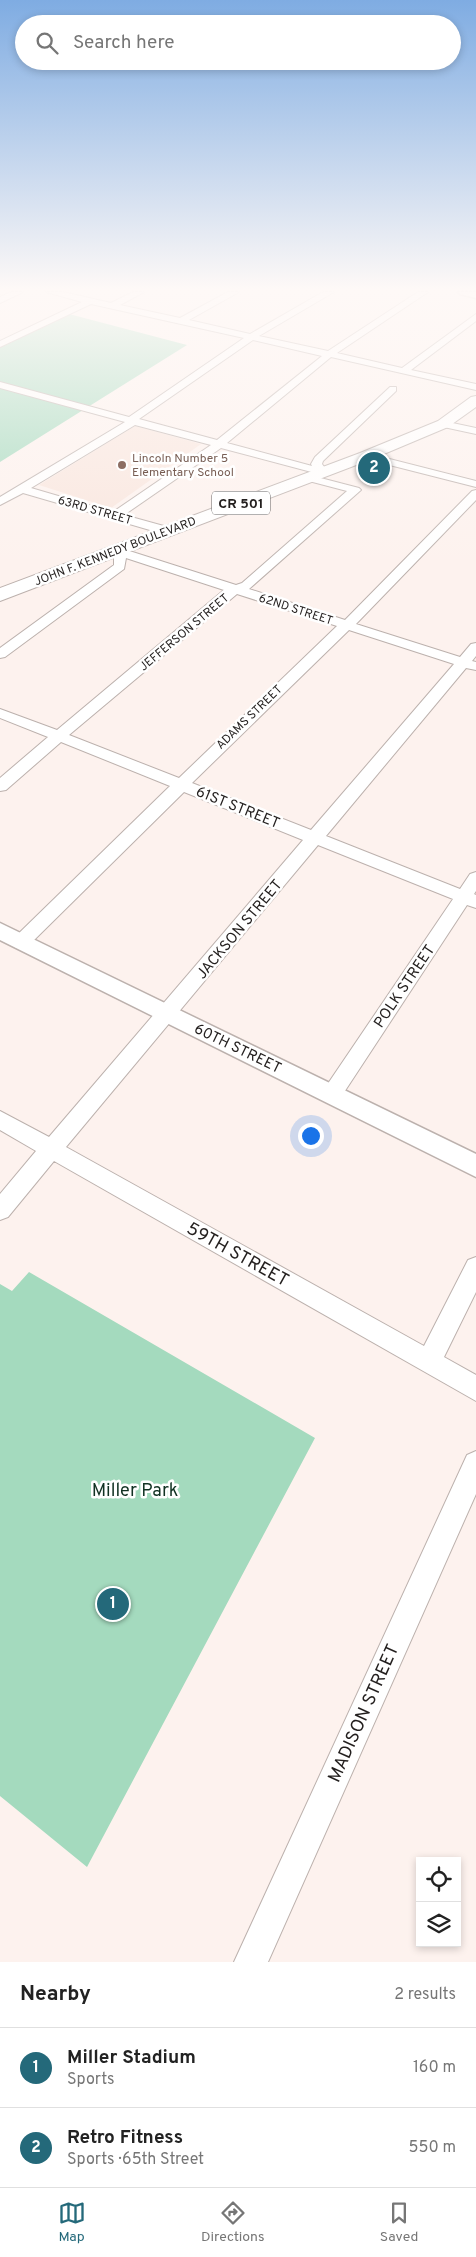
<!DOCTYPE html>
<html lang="en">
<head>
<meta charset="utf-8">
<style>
	body { margin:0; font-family:Overpass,sans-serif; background:#f6f6f6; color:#222 }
	.controls { position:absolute; right:15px; bottom:15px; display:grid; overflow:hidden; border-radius:0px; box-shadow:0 2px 8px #0003 }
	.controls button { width:45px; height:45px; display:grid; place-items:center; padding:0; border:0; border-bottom:1px solid #e0e0e0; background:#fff; color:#222; font:25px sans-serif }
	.you { position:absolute; left:310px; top:1135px; width:18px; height:18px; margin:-12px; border:4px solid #fff; border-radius:50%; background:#1a73e8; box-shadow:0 0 0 8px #1a73e833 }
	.badge { display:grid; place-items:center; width:32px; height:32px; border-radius:50%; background:#24697a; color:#fff; font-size:16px; font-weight:700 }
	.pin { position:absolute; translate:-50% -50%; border:2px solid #fff; box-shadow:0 1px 5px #0006 }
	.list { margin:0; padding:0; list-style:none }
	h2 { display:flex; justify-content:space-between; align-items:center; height:65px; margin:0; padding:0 20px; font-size:21px }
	h2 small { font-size:16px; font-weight:400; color:#767676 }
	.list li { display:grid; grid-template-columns:32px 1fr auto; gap:15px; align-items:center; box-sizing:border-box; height:80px; padding:0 20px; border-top:1px solid #e0e0e0 }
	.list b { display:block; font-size:19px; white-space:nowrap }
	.list p { margin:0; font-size:16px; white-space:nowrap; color:#767676 }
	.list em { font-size:16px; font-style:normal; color:#767676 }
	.icon { flex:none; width:28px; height:28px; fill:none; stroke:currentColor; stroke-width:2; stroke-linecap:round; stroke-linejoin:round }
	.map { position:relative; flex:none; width:476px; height:1962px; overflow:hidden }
	.search { position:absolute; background:#fff; box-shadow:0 2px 8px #0003; left:15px; right:15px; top:15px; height:55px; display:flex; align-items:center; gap:12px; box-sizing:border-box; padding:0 18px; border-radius:28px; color:#767676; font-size:19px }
	.sheet { height:225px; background:#fff }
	nav { display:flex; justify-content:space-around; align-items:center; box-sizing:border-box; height:70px; border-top:1px solid #e0e0e0; background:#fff; font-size:14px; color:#767676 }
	nav a { display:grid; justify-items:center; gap:2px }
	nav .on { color:#24697a }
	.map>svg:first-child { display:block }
	.built { fill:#f9e6de }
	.green { fill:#a4dabe }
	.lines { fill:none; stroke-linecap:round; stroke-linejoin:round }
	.minor-casing { stroke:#bcb1ad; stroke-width:2 }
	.tertiary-casing { stroke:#bcb1ad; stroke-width:3 }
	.primary-casing { stroke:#bcb1ad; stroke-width:2 }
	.minor { fill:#fff; fill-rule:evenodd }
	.tertiary { fill:#fff; fill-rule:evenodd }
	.primary { fill:#fff; fill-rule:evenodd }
	.education-dot { fill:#8d6e63; stroke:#fff; stroke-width:2 }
	.labels { text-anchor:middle; stroke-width:5; stroke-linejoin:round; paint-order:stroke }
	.far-education-label { font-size:12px; fill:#785e54; stroke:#fff; text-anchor:start }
	.far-street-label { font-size:12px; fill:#231f1e; stroke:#fff }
	.shield { fill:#fff; stroke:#656262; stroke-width:1 }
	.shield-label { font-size:14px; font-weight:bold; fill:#231f1e }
	.street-label { font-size:15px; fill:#231f1e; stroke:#fff }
	.near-street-label { font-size:18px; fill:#231f1e; stroke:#fff }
	.near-park-label { font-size:18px; fill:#113223; stroke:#fff }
</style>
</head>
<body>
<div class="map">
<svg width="476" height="1962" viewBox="0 0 476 1962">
	<rect width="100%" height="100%" fill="#fdf2ee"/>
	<!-- built -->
	<path class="built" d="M 135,426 L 201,444 L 111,508 L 39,485 Z"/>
	<!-- green -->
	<path class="green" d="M 69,314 L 187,345 L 0,462 L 0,346 Z
		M 29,1272 L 315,1438 L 87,1867 L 0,1796 L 0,1284 L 12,1291 Z"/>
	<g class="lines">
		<!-- minor casing -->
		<g class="minor-casing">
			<path id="minor" d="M 11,292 L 23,292 L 0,303 L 0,297 Z
				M 46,292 L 63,292 L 111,303 L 133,292 L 144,292 L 120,305 L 180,318 L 228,292 L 239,292 L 189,320 L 250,334 L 323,292 L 334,292 L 259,336 L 328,351 L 418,292 L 428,292 L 337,353 L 402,368 L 476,314 L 476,321 L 411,370 L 476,384 L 476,390 L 331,357 L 227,443 L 312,466 L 311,464 L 315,457 L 390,387 L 396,387 L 396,391 L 323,461 L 322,464 L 328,472 L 327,474 L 319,474 L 221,448 L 124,515 L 171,528 L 173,531 L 167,535 L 23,493 L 0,505 L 0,497 L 125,422 L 0,388 L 0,382 L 129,417 L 244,338 L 91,304 L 0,347 L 0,341 L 82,302 ZM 253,340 L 322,356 L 217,440 L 139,419 ZM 135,425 L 211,445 L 113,512 L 31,488 Z
				M 443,421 L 476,428 L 476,434 L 439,426 L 438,424 Z
				M 366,453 L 476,481 L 476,487 L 362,458 L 362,454 Z
				M 309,475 L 359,488 L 361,490 L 249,589 L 345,620 L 472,491 L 476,490 L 476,500 L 356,624 L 460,657 L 471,644 L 476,643 L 476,656 L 472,661 L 476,662 L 476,670 L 466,668 L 326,836 L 460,889 L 470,874 L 476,872 L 476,891 L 474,894 L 476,895 L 476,908 L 467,905 L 339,1100 L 332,1102 L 325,1100 L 322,1094 L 325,1088 L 453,899 L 318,845 L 66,1147 L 424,1346 L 468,1260 L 476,1257 L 476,1292 L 444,1357 L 476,1375 L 476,1401 L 54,1161 L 8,1217 L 0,1220 L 0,1194 L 36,1151 L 0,1130 L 0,1111 L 49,1137 L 303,840 L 184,792 L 27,947 L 21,949 L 15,947 L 12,942 L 15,937 L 170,786 L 61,742 L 6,790 L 0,791 L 0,778 L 48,737 L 0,718 L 0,709 L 57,730 L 224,590 L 126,558 L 124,569 L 5,657 L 0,658 L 0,648 L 114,565 L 114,558 L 110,551 L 112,548 L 120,548 L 236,585 L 242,583 L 347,491 L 305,480 L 303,478 L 305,476 ZM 237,594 L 337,626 L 179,778 L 69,735 ZM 349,630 L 454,664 L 311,830 L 192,783 Z
				M 476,1451 L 476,1494 L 268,1962 L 234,1962 L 467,1455 Z"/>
		</g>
		<!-- tertiary casing -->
		<g class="tertiary-casing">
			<path id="tertiary" d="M 458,292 L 476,292 L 476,298 L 460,294 Z
				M 0,923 L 476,1154 L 476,1177 L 0,940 Z"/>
		</g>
		<!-- primary casing -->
		<g class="primary-casing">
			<path id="primary" d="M 476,396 L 476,407 L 448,427 L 372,459 L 0,601 L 0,588 L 360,453 L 438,421 L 471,397 Z"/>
		</g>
		<!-- minor -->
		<use href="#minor" class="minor"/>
		<!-- tertiary -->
		<use href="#tertiary" class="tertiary"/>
		<!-- primary -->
		<use href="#primary" class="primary"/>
	</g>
	<!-- sky -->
	<linearGradient id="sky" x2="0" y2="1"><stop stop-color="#7face2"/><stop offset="0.51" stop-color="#fef9f7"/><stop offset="1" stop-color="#fef9f7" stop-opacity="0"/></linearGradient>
	<rect width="476" height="567" fill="url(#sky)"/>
	<!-- markers -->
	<circle class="education-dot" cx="122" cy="465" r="5"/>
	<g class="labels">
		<!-- far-education labels -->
		<g class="far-education-label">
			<text x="132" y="462">Lincoln Number 5<tspan x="132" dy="14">Elementary School</tspan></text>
		</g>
		<!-- far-street labels -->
		<g class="far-street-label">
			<text transform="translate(95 510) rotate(16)" y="4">63RD STREET</text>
			<text transform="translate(115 551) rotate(-21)" y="4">JOHN F. KENNEDY BOULEVARD</text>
			<text transform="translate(296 609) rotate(18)" y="4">62ND STREET</text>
			<text transform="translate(184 632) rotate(-40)" y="4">JEFFERSON STREET</text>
			<text transform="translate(249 717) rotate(-44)" y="4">ADAMS STREET</text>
		</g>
		<!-- shield labels -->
		<rect class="shield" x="212" y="491.5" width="58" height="23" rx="4"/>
		<g class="shield-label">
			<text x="241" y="508">CR 501</text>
		</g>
		<!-- street labels -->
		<g class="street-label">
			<text transform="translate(238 807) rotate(22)" y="5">61ST STREET</text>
			<text transform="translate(239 929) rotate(-50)" y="5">JACKSON STREET</text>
			<text transform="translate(404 986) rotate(-56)" y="5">POLK STREET</text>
			<text transform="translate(238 1048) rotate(26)" y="5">60TH STREET</text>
		</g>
		<!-- near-street labels -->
		<g class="near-street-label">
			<text transform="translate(238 1254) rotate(29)" y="6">59TH STREET</text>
			<text transform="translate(363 1713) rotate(-66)" y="6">MADISON STREET</text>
		</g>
		<!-- near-park labels -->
		<g class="near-park-label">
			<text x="135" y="1496">Miller Park</text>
		</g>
	</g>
</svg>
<div class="controls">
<button><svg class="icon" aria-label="locate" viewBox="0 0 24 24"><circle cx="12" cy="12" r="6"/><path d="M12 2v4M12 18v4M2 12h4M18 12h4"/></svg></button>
<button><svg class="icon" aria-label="layers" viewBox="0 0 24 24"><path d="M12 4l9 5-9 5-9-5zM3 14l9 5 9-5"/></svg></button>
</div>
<div class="you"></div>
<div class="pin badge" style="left:113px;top:1604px">1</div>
<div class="pin badge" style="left:374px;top:468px">2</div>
<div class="search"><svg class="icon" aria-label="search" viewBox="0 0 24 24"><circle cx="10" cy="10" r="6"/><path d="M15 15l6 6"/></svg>Search here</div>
</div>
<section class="sheet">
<h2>Nearby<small>2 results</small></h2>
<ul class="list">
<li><span class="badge">1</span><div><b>Miller Stadium</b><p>Sports</p></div><em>160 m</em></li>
<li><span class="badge">2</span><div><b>Retro Fitness</b><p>Sports · 65th Street</p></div><em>550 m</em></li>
</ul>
</section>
<nav>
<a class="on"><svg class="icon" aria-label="map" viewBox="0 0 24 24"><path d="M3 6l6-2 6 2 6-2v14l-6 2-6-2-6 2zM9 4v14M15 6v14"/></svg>Map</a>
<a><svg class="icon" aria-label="directions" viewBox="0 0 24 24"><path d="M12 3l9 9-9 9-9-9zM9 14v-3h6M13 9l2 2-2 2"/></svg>Directions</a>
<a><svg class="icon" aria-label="saved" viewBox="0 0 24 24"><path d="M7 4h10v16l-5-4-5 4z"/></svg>Saved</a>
</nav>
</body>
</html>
